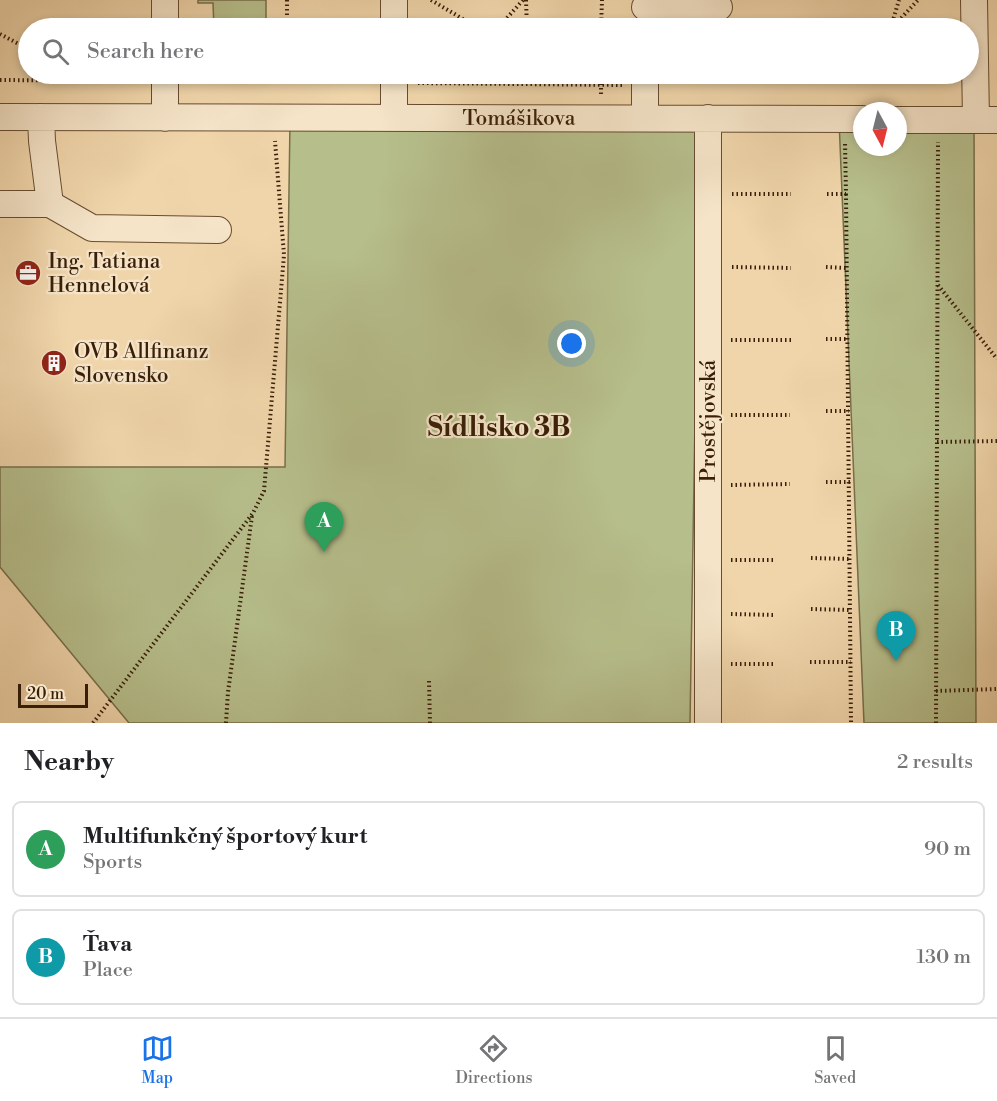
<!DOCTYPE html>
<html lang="en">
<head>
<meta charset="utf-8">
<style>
	body { margin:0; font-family:"Libre Bodoni",serif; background:#f6f6f6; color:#202124 }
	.compass { position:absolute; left:853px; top:102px; width:54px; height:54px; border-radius:50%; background:#fff; box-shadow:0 3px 9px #0003; rotate:173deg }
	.scale { position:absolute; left:18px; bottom:15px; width:70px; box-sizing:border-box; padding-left:6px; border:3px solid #391f08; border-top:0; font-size:16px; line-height:21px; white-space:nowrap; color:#391f08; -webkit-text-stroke:4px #f5e4c8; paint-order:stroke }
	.you { position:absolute; left:572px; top:344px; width:21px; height:21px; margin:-15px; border:4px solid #fff; border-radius:50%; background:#1a73e8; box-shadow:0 0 0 9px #1a73e833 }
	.badge { display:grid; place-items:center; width:39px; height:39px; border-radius:50%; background:#1a73e8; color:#fff; font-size:20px; font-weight:700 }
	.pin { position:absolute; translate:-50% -50px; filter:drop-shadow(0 2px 3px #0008) }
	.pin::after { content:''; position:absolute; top:32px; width:21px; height:18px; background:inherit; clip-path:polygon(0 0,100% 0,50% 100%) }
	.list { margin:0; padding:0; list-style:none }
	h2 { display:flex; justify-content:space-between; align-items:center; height:78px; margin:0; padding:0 24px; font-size:26px }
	h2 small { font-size:20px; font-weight:400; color:#757577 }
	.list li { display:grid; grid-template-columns:39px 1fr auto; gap:18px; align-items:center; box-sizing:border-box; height:96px; margin:0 12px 12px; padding:0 12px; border:2px solid #e0e0e0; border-radius:9px }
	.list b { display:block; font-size:22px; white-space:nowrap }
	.list p { margin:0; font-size:20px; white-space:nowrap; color:#757577 }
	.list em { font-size:20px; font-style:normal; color:#757577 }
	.icon { flex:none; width:33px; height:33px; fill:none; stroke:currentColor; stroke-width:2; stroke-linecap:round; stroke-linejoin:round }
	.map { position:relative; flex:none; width:997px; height:723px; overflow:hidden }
	.search { position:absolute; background:#fff; box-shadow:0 3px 9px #0003; left:18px; right:18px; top:18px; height:66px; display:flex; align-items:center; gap:15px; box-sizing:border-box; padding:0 21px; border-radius:33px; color:#757577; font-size:22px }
	.sheet { height:294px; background:#fff }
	nav { display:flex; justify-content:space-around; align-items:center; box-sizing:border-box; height:84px; border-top:2px solid #e0e0e0; background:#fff; font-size:16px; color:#757577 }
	nav a { display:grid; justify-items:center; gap:3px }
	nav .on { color:#1a73e8 }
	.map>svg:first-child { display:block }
	.green { fill:#b6be8b; stroke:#786e4a; stroke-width:1.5 }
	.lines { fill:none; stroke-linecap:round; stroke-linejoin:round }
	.minor-casing { stroke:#674c30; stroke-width:28 }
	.path { stroke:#391f08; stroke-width:4; stroke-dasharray:1.5 3; stroke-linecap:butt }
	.minor { stroke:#f5e4c8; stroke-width:26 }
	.labels { text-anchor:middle; stroke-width:4.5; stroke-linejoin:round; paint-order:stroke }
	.street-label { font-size:21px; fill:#391f08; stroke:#f5e4c8 }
	.poi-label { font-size:21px; fill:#391f08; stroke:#f5e4c8; text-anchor:start }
	.district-label { font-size:27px; font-weight:bold; fill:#391f08; stroke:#f5e4c8 }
</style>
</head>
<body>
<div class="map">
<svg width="997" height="723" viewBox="0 0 997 723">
	<rect width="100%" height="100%" fill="#f0d5aa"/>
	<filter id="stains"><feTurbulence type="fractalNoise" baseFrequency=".00333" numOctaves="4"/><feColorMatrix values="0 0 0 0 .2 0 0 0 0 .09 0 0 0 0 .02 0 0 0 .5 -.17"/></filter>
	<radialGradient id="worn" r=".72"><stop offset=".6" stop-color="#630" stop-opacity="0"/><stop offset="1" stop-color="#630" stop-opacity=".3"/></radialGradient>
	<!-- green -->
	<path class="green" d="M 198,0 L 266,0 L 266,28 L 214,28 L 213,3 L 198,3 Z
		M 700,118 L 690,723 L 129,723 L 0,567 L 0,467 L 285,467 L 290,121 Z
		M 862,119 L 862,147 L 898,147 L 898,120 L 974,122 L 976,723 L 864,723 L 839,120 Z"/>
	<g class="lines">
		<!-- minor casing -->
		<g class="minor-casing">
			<path id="minor" d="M 974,0 L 976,120
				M 645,7 L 719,7
				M 165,28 L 165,0
				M 394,28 L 394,0
				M 394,74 L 394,118
				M 0,117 L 862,119
				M 41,117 L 42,141 L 50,204 L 92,228 L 218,230
				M 165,118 L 165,74
				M 645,118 L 645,74
				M 708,118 L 708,723
				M 898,120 L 997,120
				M 0,204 L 50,204"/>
		</g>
		<!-- path -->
		<path class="path" d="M 287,0 L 287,28
			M 431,0 L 478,28
			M 526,0 L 527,28
			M 581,23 L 602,23
			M 84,26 L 84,28
			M 891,27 L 899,0
			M 498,28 L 523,0
			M 527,28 L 545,27
			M 601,28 L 602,0
			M 732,28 L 758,28
			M 840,28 L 951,28
			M 892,28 L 918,0
			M 0,34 L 28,49
			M 73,74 L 84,80
			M 287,74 L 288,82
			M 535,74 L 549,83
			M 668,79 L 680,75
			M 0,80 L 143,81
			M 187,81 L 371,82
			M 418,83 L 623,85
			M 527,83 L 527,74
			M 601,94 L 601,74
			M 732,194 L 791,194
			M 827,194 L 846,194 L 845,142
			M 846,194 L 851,723
			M 732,267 L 791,268
			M 826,267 L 847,268
			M 938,285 L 997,359
			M 826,339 L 848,339
			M 731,340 L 791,340
			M 826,411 L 849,411
			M 731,415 L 790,415
			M 937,442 L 997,441
			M 826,482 L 850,482
			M 731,485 L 790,484
			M 811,558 L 850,559
			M 731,560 L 775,560
			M 811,609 L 850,610
			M 731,614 L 775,615
			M 810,662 L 851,662
			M 731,664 L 775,664
			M 429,681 L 430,723
			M 936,691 L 997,689
			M 93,723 L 253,513 L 264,491 L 284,255 L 275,141
			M 226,723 L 228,692 L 252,516
			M 936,723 L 938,142"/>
		<!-- minor -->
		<use href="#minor" class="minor"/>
	</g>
	<!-- icons -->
	<defs>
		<g id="office-disc" transform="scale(1.35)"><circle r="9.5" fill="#8f2418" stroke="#f5e4c8"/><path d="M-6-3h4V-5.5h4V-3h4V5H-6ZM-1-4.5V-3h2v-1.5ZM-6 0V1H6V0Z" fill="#fff"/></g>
		<g id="building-disc" transform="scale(1.35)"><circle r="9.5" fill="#8f2418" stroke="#f5e4c8"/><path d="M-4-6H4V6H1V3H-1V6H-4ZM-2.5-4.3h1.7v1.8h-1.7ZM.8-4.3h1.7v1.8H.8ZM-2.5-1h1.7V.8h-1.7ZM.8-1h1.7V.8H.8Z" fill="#fff"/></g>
	</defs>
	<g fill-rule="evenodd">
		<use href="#office-disc" x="28" y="273"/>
		<use href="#building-disc" x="54" y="363"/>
	</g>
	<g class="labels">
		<!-- street labels -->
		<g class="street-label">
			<text x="519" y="125">Tomášikova</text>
			<text transform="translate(708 421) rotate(-90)" y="7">Prostějovská</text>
		</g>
		<!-- poi labels -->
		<g class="poi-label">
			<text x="48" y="268">Ing. Tatiana<tspan x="48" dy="24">Hennelová</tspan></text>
			<text x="74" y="358">OVB Allfinanz<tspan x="74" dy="24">Slovensko</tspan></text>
		</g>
		<!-- district labels -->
		<g class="district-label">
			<text x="499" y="436">Sídlisko 3B</text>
		</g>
	</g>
	<rect width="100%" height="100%" filter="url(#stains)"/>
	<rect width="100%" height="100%" fill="url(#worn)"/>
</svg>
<svg class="compass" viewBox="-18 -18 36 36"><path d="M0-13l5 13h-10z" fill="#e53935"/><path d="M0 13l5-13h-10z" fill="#757577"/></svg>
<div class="scale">20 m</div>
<div class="you"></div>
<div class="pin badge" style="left:324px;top:552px;background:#2e9e5b">A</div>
<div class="pin badge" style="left:896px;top:661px;background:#0f9aa8">B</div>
<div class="search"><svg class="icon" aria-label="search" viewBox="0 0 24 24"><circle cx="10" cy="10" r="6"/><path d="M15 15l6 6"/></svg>Search here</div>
</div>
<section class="sheet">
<h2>Nearby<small>2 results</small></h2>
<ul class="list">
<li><span class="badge" style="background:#2e9e5b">A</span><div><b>Multifunkčný športový kurt</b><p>Sports</p></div><em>90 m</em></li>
<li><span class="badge" style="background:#0f9aa8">B</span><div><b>Ťava</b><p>Place</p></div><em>130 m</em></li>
</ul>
</section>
<nav>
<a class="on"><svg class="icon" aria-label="map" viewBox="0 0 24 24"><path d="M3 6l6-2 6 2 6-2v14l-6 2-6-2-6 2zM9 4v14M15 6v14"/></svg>Map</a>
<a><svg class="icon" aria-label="directions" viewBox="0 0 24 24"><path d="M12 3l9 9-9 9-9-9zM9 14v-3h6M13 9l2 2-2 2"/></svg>Directions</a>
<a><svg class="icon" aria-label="saved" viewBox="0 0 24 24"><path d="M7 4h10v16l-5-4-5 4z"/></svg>Saved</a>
</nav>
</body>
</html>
